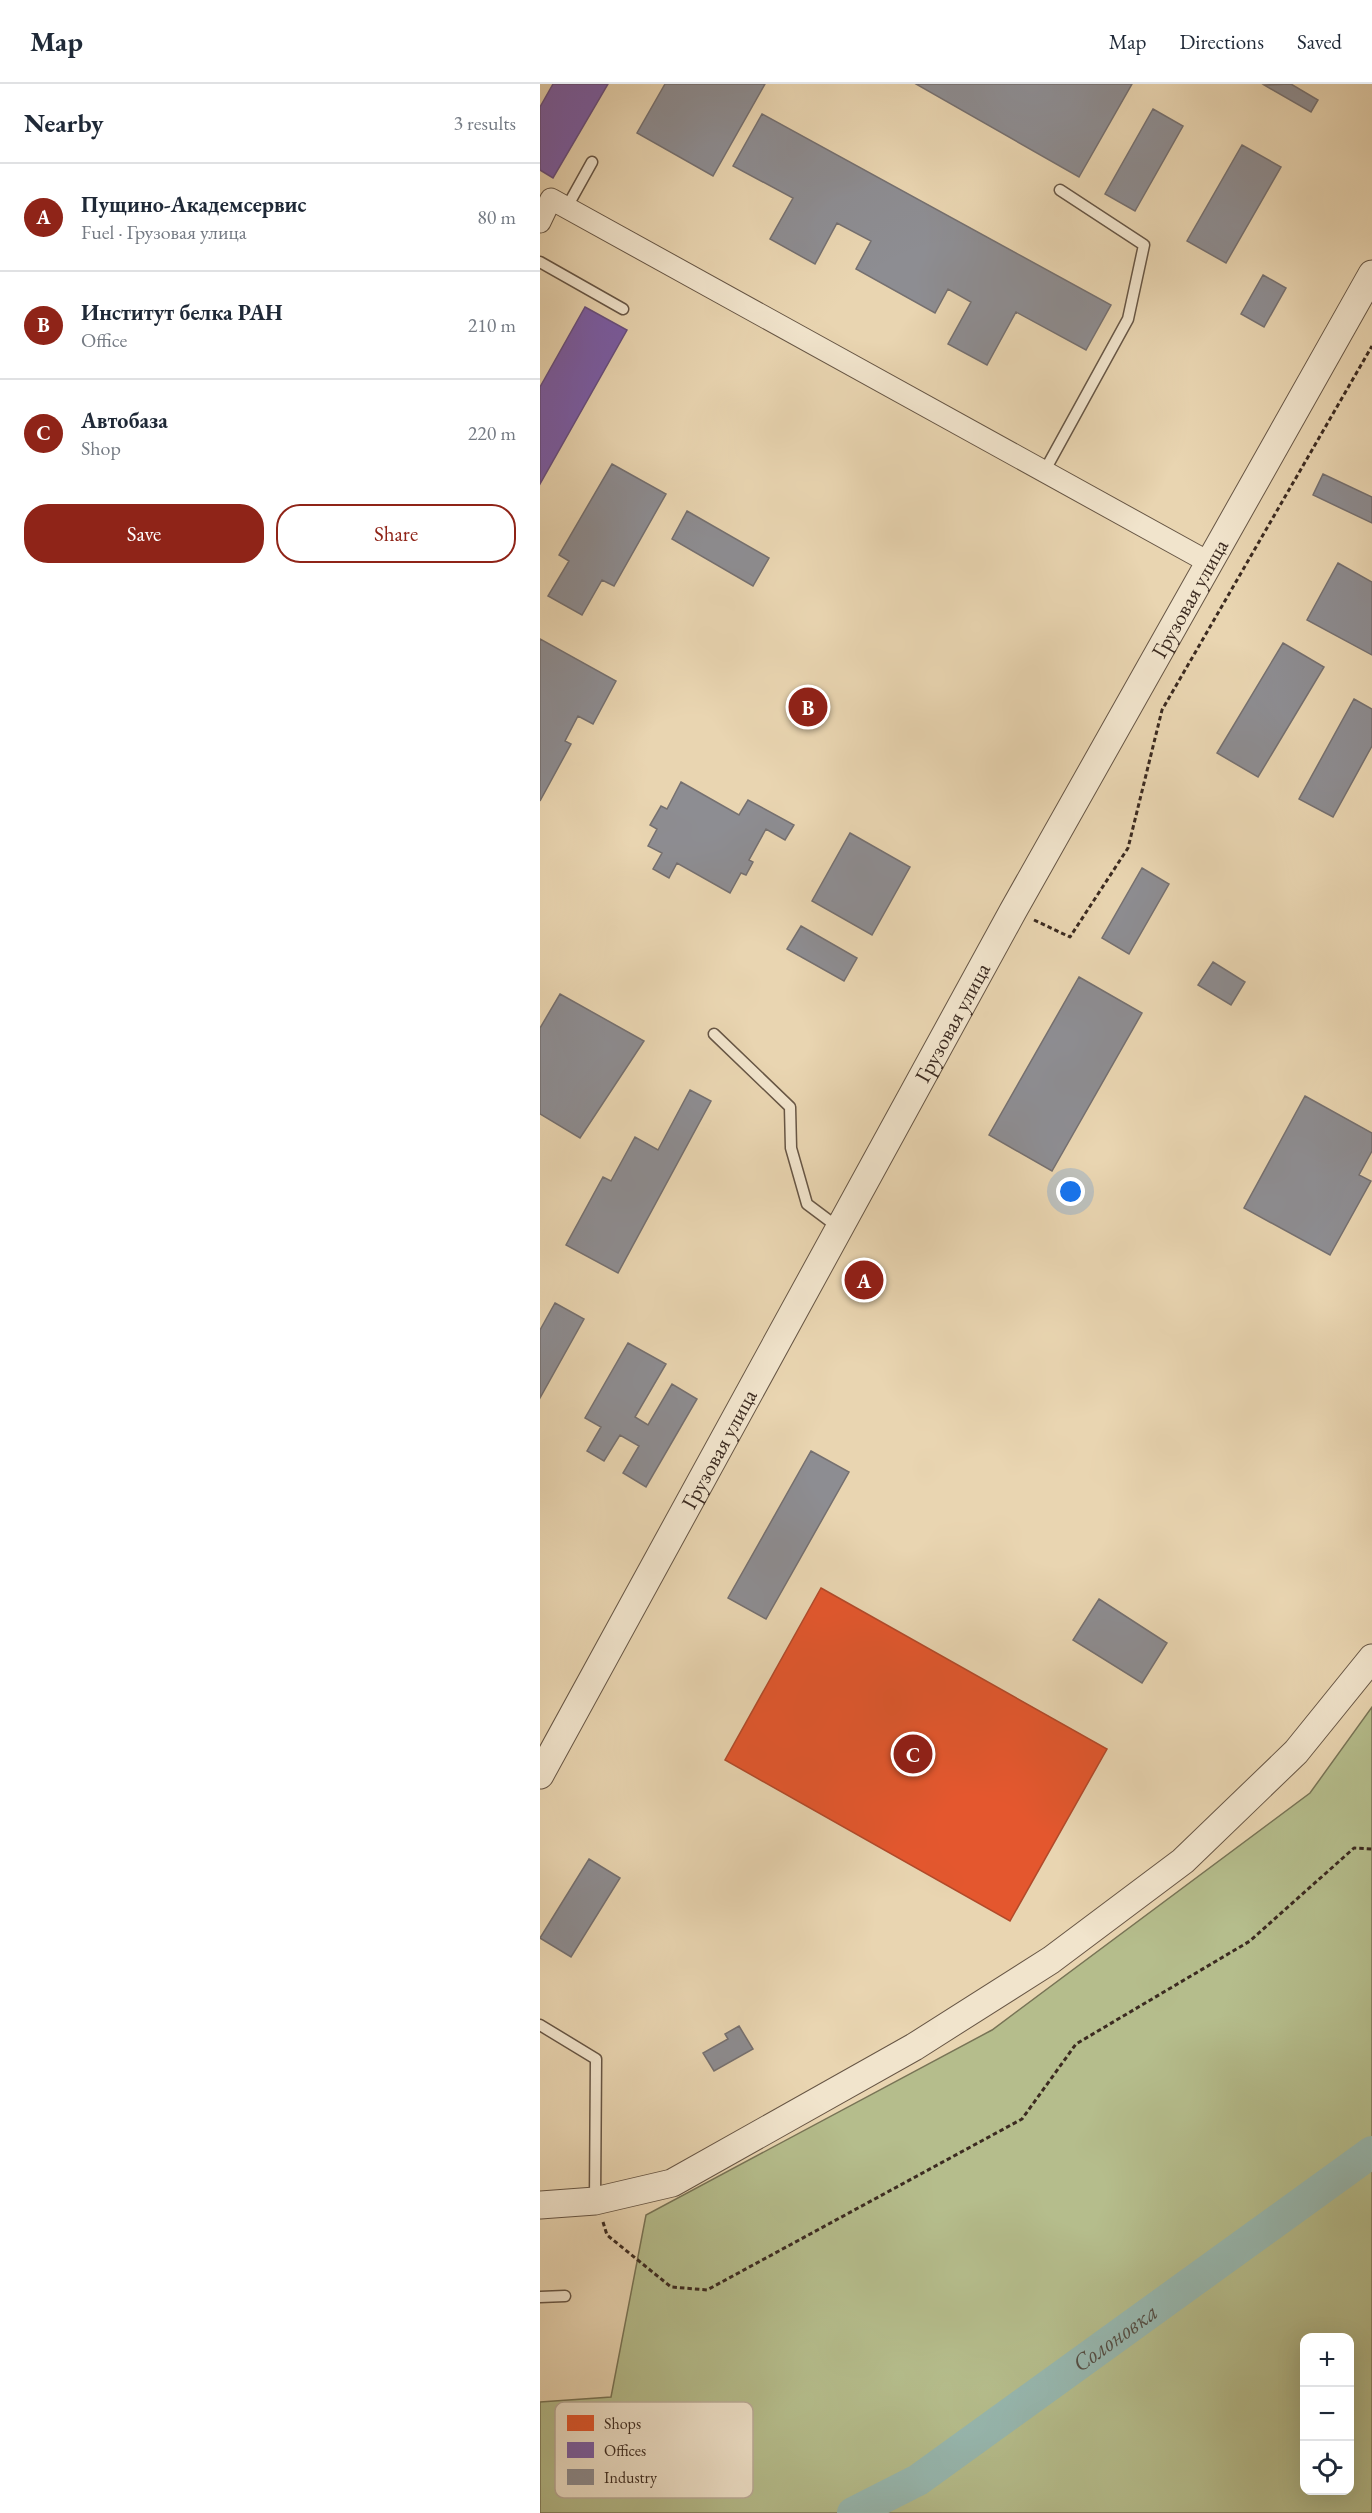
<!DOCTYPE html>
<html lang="en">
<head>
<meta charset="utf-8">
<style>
	body { margin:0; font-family:"EB Garamond",serif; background:#f2f2f3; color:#1f2937 }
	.controls { position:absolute; right:18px; bottom:18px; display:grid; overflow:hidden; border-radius:12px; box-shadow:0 6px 24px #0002 }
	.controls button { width:54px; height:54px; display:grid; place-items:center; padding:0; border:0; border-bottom:2px solid #e0e1e3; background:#fff; color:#1f2937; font:30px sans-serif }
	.you { position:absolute; left:531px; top:1108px; width:21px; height:21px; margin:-15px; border:4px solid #fff; border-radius:50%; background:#1a73e8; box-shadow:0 0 0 9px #1a73e833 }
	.badge { display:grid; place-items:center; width:39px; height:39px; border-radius:50%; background:#8f2418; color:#fff; font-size:20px; font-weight:700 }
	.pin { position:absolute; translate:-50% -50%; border:3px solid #fff; box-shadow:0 2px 6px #0006 }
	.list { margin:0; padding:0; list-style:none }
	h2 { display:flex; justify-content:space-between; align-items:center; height:78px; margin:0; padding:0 24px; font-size:26px }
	h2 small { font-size:20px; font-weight:400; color:#747a83 }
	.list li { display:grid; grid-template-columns:39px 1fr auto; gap:18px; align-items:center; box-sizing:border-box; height:108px; padding:0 24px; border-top:2px solid #e0e1e3 }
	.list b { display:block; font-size:22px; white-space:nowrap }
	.list p { margin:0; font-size:20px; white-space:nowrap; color:#747a83 }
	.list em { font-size:20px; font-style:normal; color:#747a83 }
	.actions { display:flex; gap:12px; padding:18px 24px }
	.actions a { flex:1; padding:14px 0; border:2px solid #8f2418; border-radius:24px; text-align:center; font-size:21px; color:#8f2418 }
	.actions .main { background:#8f2418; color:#fff }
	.icon { flex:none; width:33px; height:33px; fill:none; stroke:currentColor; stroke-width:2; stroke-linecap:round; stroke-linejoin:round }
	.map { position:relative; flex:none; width:832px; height:2429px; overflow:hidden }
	header { display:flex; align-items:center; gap:36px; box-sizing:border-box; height:84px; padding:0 30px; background:#fff; border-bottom:2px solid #e0e1e3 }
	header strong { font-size:28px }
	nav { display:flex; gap:33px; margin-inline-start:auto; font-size:21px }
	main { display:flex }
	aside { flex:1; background:#fff }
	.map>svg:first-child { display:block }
	.green { fill:#b5bd8c; stroke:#787456; stroke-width:1.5; fill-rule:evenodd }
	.shops { fill:#e4572e; stroke:#b24a2a; stroke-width:1.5 }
	.offices { fill:#7b5ea7; stroke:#684f7f; stroke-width:1.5 }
	.industry { fill:#8d8d92; stroke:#757070; stroke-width:1.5 }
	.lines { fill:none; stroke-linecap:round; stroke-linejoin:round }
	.river { stroke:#97b8b0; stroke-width:32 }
	.service-casing { stroke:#675645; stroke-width:13 }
	.minor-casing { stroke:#675645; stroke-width:23 }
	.tertiary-casing { stroke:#675645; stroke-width:29 }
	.path { stroke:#3c2b21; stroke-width:3; stroke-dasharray:4.5 3; stroke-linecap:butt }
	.service { stroke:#f1e4cc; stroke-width:10 }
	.minor { stroke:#f1e4cc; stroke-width:21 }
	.tertiary { stroke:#f1e4cc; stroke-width:27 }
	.labels { text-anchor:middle; stroke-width:6; stroke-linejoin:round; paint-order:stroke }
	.street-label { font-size:22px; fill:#3c2b21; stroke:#f1e4cc }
	.water-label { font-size:24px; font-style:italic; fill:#534e45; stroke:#f1e4cc }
	.key { fill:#f1e4cc; stroke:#bbac99; stroke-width:1.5 }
	.key-label { font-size:16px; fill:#3c2b21 }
</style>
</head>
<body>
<header>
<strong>Map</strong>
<nav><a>Map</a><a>Directions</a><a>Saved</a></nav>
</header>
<main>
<aside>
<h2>Nearby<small>3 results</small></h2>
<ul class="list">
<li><span class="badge">A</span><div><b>Пущино-Академсервис</b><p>Fuel · Грузовая улица</p></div><em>80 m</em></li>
<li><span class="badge">B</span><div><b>Институт белка РАН</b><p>Office</p></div><em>210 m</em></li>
<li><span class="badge">C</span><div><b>Автобаза</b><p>Shop</p></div><em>220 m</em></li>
</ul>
<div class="actions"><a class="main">Save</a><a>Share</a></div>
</aside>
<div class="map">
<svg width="832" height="2429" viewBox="0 0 832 2429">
	<rect width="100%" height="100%" fill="#e9d5b1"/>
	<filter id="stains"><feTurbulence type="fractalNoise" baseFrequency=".00333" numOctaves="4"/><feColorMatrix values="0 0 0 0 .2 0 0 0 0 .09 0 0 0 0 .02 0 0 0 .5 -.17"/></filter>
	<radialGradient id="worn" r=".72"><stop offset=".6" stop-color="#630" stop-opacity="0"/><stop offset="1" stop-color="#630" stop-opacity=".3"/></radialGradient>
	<!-- green -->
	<path class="green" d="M 832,1623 L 832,2429 L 0,2429 L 0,2318 L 71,2313 L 106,2131 L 452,1946 L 770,1709 ZM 764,2254 L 810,2254 L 810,2406 L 764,2406 Z"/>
	<!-- shops -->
	<path class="shops" d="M 281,1504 L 567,1665 L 470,1837 L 185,1676 Z"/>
	<!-- offices -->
	<path class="offices" d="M 13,0 L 68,0 L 13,94 L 0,86 L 0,23 Z
		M 45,223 L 87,246 L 0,400 L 0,303 Z"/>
	<!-- industry -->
	<path class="industry" d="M 125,0 L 225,0 L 173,92 L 97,49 Z
		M 376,0 L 592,0 L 539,93 Z
		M 751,0 L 778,16 L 771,28 L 724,1 Z
		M 613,25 L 643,42 L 595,127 L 565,110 Z
		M 222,30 L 571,221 L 546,266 L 476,228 L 447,281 L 408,260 L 431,218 L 408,205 L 395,229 L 316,185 L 331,157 L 297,139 L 275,180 L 230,155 L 253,114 L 193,82 Z
		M 702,61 L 741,83 L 686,179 L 647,157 Z
		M 723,191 L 746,204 L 724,243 L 701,230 Z
		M 72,380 L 126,410 L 74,502 L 62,496 L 42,531 L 8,512 L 29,477 L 19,471 Z
		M 783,390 L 832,413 L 832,439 L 773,411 Z
		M 147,427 L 229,474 L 213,502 L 132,455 Z
		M 798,479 L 832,498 L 832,571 L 767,536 Z
		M 0,555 L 76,597 L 53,640 L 38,632 L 25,657 L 31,660 L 0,717 Z
		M 743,559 L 784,583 L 718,693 L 677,669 Z
		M 814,615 L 832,625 L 832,662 L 793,733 L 759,715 Z
		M 141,698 L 199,731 L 208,716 L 254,741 L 245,756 L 226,745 L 209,776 L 213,778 L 206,791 L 201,789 L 190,809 L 137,779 L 129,794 L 113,785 L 122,769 L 108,762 L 117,745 L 110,741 L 121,722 L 127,725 Z
		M 310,749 L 370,783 L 332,851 L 272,817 Z
		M 602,784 L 629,800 L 589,870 L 562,854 Z
		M 261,842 L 317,874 L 304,897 L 247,865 Z
		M 673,878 L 705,898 L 691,921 L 658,901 Z
		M 539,893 L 602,929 L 512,1087 L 449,1051 Z
		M 20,910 L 104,957 L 40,1054 L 0,1030 L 0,944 Z
		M 150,1006 L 171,1017 L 78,1189 L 26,1161 L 63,1093 L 71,1097 L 95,1053 L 118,1066 Z
		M 765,1012 L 832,1049 L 832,1067 L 819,1091 L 831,1097 L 790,1171 L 704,1124 Z
		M 15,1219 L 44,1235 L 0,1314 L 0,1246 Z
		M 88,1259 L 126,1280 L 95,1333 L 108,1341 L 132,1300 L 157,1315 L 106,1403 L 83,1389 L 99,1362 L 80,1351 L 64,1377 L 47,1367 L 61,1343 L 45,1334 Z
		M 271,1367 L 309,1388 L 226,1535 L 188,1514 Z
		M 559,1515 L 627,1559 L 602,1599 L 533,1556 Z
		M 49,1775 L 80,1794 L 31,1873 L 0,1854 Z
		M 199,1942 L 213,1965 L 174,1987 L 163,1969 L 188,1955 L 185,1950 Z"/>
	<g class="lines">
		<!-- river -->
		<path class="river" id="s1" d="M 313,2429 L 378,2396 L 832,2068"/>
		<!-- service casing -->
		<g class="service-casing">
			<path id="service" d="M 27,123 L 52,78
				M 0,178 L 83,225
				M 504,388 L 588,235 L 604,161 L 520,106
				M 174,950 L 250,1023 L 251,1064 L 267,1120 L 299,1144
				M 0,1941 L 56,1975 L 55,2117
				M 0,2213 L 25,2212"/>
		</g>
		<!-- minor casing -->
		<g class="minor-casing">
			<path id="minor" d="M 0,138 L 11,115 L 670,479"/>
		</g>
		<!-- tertiary casing -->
		<g class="tertiary-casing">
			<g id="tertiary">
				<path id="s2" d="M 0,1691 L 473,827 L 832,190"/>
				<path d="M 0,2121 L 55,2117 L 132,2099 L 374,1963 L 511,1876 L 643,1777 L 756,1668 L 832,1574"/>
			</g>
		</g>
		<!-- path -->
		<path class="path" d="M 494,836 L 530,853 L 588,764 L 622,626 L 832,262
			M 63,2138 L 67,2151 L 131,2203 L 167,2206 L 482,2035 L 536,1960 L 710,1857 L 814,1764 L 832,1765"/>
		<!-- service -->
		<use href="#service" class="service"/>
		<!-- minor -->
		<use href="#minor" class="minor"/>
		<!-- tertiary -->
		<use href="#tertiary" class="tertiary"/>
	</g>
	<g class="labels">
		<!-- street labels -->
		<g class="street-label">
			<text dy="8" stroke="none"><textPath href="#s2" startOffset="1344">Грузовая улица</textPath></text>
			<text dy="8" stroke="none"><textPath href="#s2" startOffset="858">Грузовая улица</textPath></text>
			<text dy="8" stroke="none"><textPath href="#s2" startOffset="372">Грузовая улица</textPath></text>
		</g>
		<!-- water labels -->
		<g class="water-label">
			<text dy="8" stroke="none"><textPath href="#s1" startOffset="316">Солоновка</textPath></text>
		</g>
	</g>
	<!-- legend -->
	<rect x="15" y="2318" width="198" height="96" rx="9" class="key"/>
	<rect x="27" y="2331" width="27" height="16" fill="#e4572e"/>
	<rect x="27" y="2358" width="27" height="16" fill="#7b5ea7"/>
	<rect x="27" y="2385" width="27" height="16" fill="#8d8d92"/>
	<g class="key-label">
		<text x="64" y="2345">Shops</text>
		<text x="64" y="2372">Offices</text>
		<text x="64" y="2399">Industry</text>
	</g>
	<rect width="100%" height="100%" filter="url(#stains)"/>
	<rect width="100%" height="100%" fill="url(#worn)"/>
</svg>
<div class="controls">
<button>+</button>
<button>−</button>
<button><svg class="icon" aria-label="locate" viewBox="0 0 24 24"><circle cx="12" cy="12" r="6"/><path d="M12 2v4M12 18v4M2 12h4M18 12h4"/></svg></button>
</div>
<div class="you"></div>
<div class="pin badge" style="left:324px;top:1196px">A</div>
<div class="pin badge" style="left:268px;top:623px">B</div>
<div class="pin badge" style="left:373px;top:1670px">C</div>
</div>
</main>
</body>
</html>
